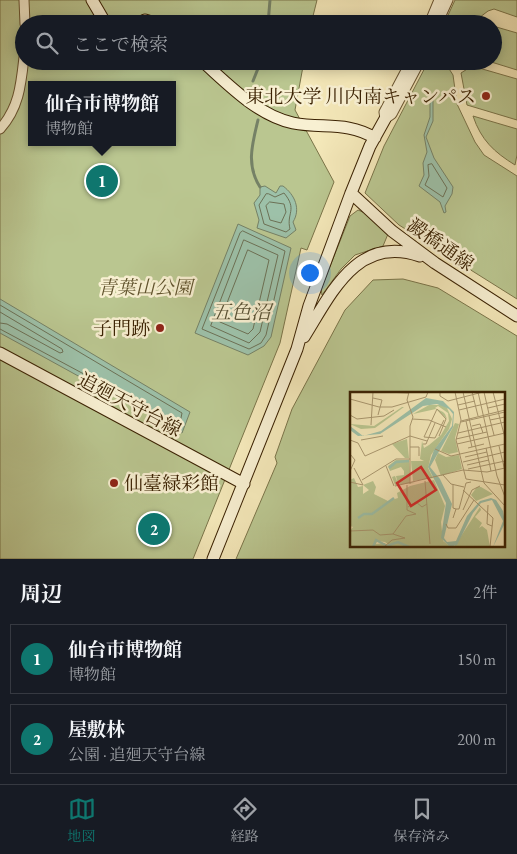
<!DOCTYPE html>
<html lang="ja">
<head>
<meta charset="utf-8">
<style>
	body { margin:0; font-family:"EB Garamond","Noto Serif JP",serif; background:#20242c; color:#f1f3f6 }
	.you { position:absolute; left:309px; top:272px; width:18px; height:18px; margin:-12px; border:4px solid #fff; border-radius:50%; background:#1a73e8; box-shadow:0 0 0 8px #1a73e833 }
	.badge { display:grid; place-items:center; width:32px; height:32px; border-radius:50%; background:#0f766e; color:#fff; font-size:16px; font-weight:700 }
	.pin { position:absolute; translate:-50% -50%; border:2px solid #fff; box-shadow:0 1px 5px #0006 }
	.popup { position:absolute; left:28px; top:81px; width:148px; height:65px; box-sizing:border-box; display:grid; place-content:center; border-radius:0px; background:#171b24; filter:drop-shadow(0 1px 4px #0005); font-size:16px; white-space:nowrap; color:#9ea1a6 }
	.popup b { font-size:19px; color:#f1f3f6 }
	.popup::after { content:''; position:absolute; left:50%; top:100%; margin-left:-10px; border:10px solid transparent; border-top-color:#171b24 }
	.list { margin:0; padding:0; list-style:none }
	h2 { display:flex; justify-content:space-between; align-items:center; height:65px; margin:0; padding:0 20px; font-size:21px }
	h2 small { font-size:16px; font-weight:400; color:#9ea1a6 }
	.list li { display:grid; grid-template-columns:32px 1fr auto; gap:15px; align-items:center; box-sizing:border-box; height:70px; margin:0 10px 10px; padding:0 10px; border:1px solid #363941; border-radius:0px }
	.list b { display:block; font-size:19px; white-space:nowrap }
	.list p { margin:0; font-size:16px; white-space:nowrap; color:#9ea1a6 }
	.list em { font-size:16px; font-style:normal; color:#9ea1a6 }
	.icon { flex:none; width:28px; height:28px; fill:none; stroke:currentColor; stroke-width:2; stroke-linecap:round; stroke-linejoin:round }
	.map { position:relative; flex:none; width:517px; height:559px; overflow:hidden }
	.search { position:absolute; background:#171b24; box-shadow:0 2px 12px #0003; left:15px; right:15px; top:15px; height:55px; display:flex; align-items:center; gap:12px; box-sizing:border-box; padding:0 18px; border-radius:28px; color:#9ea1a6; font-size:19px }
	.sheet { height:225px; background:#171b24 }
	nav { display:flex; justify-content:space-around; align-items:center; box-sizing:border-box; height:70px; border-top:1px solid #363941; background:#171b24; font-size:14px; color:#9ea1a6 }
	nav a { display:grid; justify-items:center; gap:2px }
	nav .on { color:#0f766e }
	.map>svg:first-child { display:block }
	.green { fill:#bac690; stroke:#7a7449; fill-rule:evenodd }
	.water { fill:#9dc1a9; stroke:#758166 }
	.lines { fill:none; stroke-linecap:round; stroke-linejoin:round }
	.shore { stroke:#6c7156; stroke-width:1 }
	.stream { stroke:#758166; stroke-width:3 }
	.street-casing { stroke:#685330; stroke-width:11 }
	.secondary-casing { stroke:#3a2102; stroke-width:13 }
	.street { stroke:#f8f0d2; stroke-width:9 }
	.secondary { stroke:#f8f0d2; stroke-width:11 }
	.poi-dot { fill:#8f2418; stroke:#f8f0d2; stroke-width:2 }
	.labels { text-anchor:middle; stroke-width:5; stroke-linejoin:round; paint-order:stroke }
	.poi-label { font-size:19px; fill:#3a2102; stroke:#f8f0d2; text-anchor:end }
	.street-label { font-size:19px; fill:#3a2102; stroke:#f8f0d2 }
	.park-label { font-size:19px; font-style:italic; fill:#60532d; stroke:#f8f0d2 }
	.water-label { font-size:20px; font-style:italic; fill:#585134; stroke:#f8f0d2 }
	.inset-river { fill:none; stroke:#9dc1a9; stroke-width:2.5 }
	.inset-road { fill:none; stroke:#aa9870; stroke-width:1 }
	.view { fill:#d62828; fill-opacity:0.15; stroke:#d62828; stroke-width:2.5 }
	.inset-edge { fill:none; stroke:#3a2102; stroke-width:2.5 }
</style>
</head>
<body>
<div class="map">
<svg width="517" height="559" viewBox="0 0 517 559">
	<rect width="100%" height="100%" fill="#f4e8b9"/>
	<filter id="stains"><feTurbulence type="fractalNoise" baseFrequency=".004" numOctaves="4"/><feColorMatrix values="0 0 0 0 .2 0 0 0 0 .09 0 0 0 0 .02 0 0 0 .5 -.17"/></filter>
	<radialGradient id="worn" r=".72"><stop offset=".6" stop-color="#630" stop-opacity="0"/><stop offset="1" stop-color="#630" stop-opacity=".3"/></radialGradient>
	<!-- green -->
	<path class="green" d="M 0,0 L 317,0 L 311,24 L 24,24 L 24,61 L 304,61 L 295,110 L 334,182 L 307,250 L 301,248 L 280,343 L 193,559 L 0,559 ZM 32,85 L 172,85 L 172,142 L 32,142 Z
		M 455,0 L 517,0 L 517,17 L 494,9 L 488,11 L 471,24 L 444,24 Z
		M 493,26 L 517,33 L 517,70 L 488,61 L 493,61 Z
		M 444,61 L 453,75 L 457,104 L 475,142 L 484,155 L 517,176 L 517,299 L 399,225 L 365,193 L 384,146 L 428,62 Z
		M 472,66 L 517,79 L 517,120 L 467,105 L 461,73 Z
		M 473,116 L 517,129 L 517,155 L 515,165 C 494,152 481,140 473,116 Z
		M 358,210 L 365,213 L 388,234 L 383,246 L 355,255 L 341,269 L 322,295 L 321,289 L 350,216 Z
		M 403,279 L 438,288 L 517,336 L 517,559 L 236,559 L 277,463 L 275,457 L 292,409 L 345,310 L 373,280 ZM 351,393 L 503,393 L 503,545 L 351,545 Z"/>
	<!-- water -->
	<path class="water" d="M 433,97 L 433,121 L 426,137 L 434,158 L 453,187 L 452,194 L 445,206 L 446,212 L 444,213 L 440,202 L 419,186 L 424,175 L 423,163 L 427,152 L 424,135 L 430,117 L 430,98 Z
		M 265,186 L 276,193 L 280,186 L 283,186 C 295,195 301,209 293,222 L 296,230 L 286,238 L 257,228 L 259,220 L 254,203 L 260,195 L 260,187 Z
		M 238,224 L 291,248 L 271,337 L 264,346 L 248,355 L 195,333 Z
		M 0,299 L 190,412 L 182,433 L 0,333 Z"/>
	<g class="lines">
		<!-- shore -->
		<path class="shore" d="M 432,164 L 447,188 L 443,197 L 425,185 L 429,176 L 428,165 Z
			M 269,194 L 275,197 L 284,193 C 298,210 286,213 290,229 L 286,232 L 264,224 L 259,205 L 266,194 Z
			M 270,202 L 284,204 L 286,212 L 281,223 L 270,220 L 266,206 Z
			M 243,231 L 285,251 L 266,335 L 261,343 L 249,349 L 202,329 L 240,233 Z
			M 244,240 L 278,255 L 260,332 L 249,343 L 211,326 Z
			M 248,250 L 269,260 L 253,329 L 248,334 L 220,322 Z
			M 0,305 L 182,413 L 180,423 L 177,424 L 0,329
			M 0,312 L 62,349 L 63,352 L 60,353 L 7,324 L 0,323"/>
		<!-- stream -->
		<path class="stream" d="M 268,24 L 270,0
			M 253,81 L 261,61
			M 258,120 C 252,145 246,165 260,187"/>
		<!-- street casing -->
		<g class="street-casing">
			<path id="street" d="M 24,0 L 25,24
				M 429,24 L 439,0
				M 437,24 L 448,0
				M 385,119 L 392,114 L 420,61
				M 385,119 L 384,112 L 411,61
				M 0,129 C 19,108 21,85 24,57"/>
		</g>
		<!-- secondary casing -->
		<g class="secondary-casing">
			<path id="secondary" d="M 92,0 L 106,24
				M 138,24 L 145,20 L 158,24
				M 202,61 C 229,85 257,115 293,123 C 323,129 347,121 375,138
				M 351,193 L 392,231 L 435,263 L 517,316
				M 304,337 C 331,294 357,234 420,256
				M 0,353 L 244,484
				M 213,559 L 297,349 L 309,306 L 351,193 L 370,146 L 385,119"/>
		</g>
		<!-- street -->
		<use href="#street" class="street"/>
		<!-- secondary -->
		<use href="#secondary" class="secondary"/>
	</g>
	<!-- markers -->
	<g class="poi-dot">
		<circle cx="486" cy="96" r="5"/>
		<circle cx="160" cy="328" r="5"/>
		<circle cx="114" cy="483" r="5"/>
	</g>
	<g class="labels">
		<!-- poi labels -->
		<g class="poi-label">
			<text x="476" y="103">東北大学 川内南キャンパス</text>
			<text x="150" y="335">子門跡</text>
			<text x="124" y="490" text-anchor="start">仙臺緑彩館</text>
		</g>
		<!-- street labels -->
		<g class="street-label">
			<text transform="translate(441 244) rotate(35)" y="7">澱橋通線</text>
			<text transform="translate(130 404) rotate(28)" y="7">追廻天守台線</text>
		</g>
		<!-- park labels -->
		<g class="park-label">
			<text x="145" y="294">青葉山公園</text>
		</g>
		<!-- water labels -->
		<g class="water-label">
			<text x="241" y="319">五色沼</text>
		</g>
	</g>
	<!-- overview -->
	<g transform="translate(350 392)">
		<rect width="155" height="155" fill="#f4e8b9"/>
		<path d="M 79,13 L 92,13 L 97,16 L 102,27 L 99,37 L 81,63 L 78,76 L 83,86 L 63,89 L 61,69 L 74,69 L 70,67 L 72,49 L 74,56 L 79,53 L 91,43 L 99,29 L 98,21 L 88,14 L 85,16 L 93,20 L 95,22 L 97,27 L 86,17 L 63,22 ZM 52,15 L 54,15 L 25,36 L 11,37 L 0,32 L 24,34 ZM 105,31 L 109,32 L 105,46 L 108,60 L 99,62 L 91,59 ZM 57,47 L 59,66 L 55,66 L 42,52 ZM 88,61 L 96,65 L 109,63 L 112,77 L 91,84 L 85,68 ZM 46,68 L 59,68 L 60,90 L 65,91 L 45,93 L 42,85 L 45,84 L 48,92 L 46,84 L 54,83 L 54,79 L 51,75 L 40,79 L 38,74 ZM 4,86 L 8,95 L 13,94 L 13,102 L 19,98 L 13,93 L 23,89 L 26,95 L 24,102 L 38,109 L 48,106 L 47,101 L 60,94 L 84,88 L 95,114 L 91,130 L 93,149 L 101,155 L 42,155 L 35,150 L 27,149 L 26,152 L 35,151 L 37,155 L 0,155 L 0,139 L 3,135 L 0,134 L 0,88 ZM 127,95 L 131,95 L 143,102 L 126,109 L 121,103 ZM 130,115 L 131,118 L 125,125 L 132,131 L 129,136 L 132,134 L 137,138 L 140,155 L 104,155 Z" fill="#bac690"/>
		<path d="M 76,6 L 93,9 L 104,20 L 103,35 L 80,75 L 90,87 L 102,112 L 94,146 L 97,150 L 106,149 L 117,124 L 130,109 L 141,106 L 146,108 L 153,119 L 155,131 L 143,155 L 153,129 L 142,108 L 131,111 L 123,121 L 107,153 L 100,155 L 91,146 L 96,111 L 78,75 L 84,58 L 102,34 L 103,22 L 99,17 L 87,12 L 73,14 L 30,42 L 8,44 L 0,38 L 0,34 L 13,44 L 31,39 Z" fill="#9dc1a9"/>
		<path class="inset-river" d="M 39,76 L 46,70 L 59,69M 8,126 L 14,122 L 22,122 L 44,106M 23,155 L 26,148 L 37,154 L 48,150 L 59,155"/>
		<path class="inset-road" d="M 35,0 L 59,1M 59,0 L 57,8 L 63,25 L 60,34 L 60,92M 90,0 L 90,4 L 98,9 L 133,0M 105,0 L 111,28 L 106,48 L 116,87 L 155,93M 113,0 L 134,91 L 155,114M 122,0 L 128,24M 128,0 L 147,84 L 155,105M 134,0 L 139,22M 143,0 L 155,46M 23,6 L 32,8 L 28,23M 0,7 L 29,15 L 42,15 L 76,5 L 78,0M 108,13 L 125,9M 138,16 L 155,12M 109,18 L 155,7M 0,23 L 7,27 L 34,24 L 44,18M 139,24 L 144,43M 62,27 L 79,28 L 96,35M 140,28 L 155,25M 111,29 L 155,18M 116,29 L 122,55M 111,30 L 155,20M 21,33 L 23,0M 122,34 L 130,32 L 133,41M 108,41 L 155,30M 74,45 L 87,17 L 96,27 L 89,44M 74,45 L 85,46 L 94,28M 106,47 L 137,40M 0,48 L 8,51 L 15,64 L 60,44 L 77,49M 11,48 L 33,44M 73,52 L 76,52 L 85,31M 107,52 L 155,41M 149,54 L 155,79M 60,55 L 69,55 L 69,64M 118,56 L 134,52M 136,56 L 141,79M 85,57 L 101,64 L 155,52M 0,62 L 5,68 L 0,79M 115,65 L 137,60M 113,70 L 155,60M 117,73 L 139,68M 36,74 L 44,94M 118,77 L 155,69M 93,83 L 101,92 L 114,95M 12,88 L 46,67 L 60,67M 75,89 L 80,152M 0,90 L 13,93 L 4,76M 103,92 L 103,116 L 106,117M 45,94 L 113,78 L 137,80 L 155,76M 113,98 L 143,126 L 140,155M 138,113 L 137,132 L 142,134M 58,115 L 66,110 L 72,115 L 77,112M 113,118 L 122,98 L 130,94M 103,126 L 106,117 L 109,117 L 116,91 L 121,90M 96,132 L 98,136 L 106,136 L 124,108M 0,139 L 23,138 L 30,143 L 43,142 L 55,146M 43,142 L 56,124 L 66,122 L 57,118 L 57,93M 34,155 L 42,148 L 55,146"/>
		<path class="view" d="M 71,75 L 86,98 L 61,114 L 47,91 Z"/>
		<rect width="155" height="155" class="inset-edge"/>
	</g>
	<rect width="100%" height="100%" filter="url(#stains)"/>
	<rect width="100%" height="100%" fill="url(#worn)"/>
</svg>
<div class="you"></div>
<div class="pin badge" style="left:102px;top:181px">1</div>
<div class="popup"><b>仙台市博物館</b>博物館</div>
<div class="pin badge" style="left:154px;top:529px">2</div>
<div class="search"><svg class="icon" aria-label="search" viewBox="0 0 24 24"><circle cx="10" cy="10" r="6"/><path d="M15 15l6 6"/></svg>ここで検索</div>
</div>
<section class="sheet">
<h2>周辺<small>2件</small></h2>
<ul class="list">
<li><span class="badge">1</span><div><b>仙台市博物館</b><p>博物館</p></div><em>150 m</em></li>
<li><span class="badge">2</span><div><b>屋敷林</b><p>公園 · 追廻天守台線</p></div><em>200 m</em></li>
</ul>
</section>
<nav>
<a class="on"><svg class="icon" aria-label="map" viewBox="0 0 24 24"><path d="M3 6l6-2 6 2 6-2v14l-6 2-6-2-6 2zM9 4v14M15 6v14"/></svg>地図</a>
<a><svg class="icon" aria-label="directions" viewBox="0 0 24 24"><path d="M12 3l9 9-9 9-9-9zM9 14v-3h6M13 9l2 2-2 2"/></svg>経路</a>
<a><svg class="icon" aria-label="saved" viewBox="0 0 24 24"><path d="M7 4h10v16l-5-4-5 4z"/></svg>保存済み</a>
</nav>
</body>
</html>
